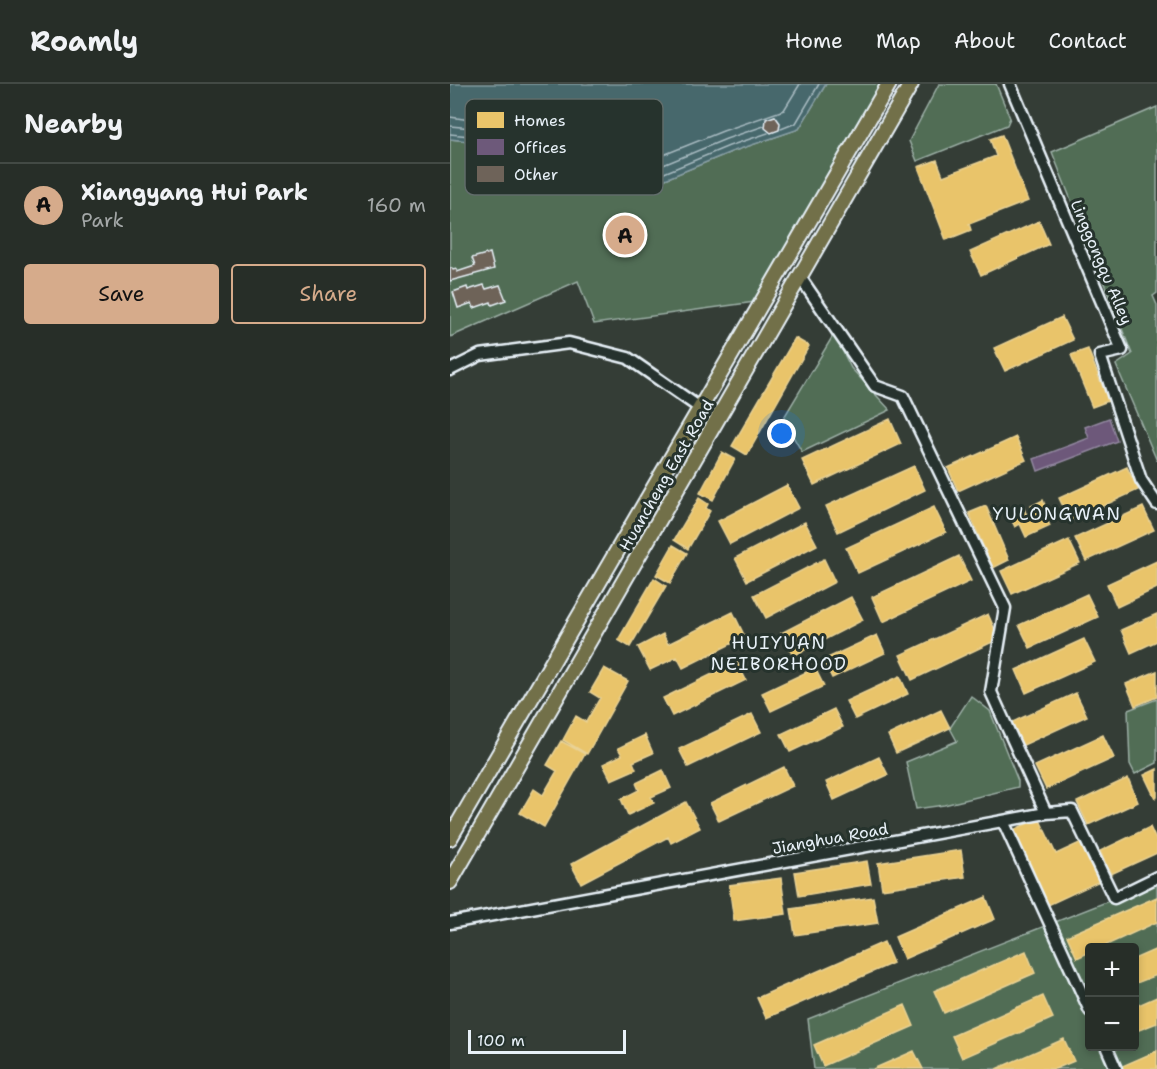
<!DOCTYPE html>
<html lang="en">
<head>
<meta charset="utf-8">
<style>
	body { margin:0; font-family:"Shantell Sans",sans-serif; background:#2f3630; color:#f1f3f6 }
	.controls { position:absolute; right:18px; bottom:18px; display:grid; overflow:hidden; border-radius:6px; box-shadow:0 3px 9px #0003 }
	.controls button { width:54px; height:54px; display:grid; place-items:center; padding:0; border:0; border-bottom:2px solid #434a45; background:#272e28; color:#f1f3f6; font:30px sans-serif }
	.scale { position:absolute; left:18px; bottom:15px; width:158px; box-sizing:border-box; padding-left:6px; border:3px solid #e8f1f8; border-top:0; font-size:16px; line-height:21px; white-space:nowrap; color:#e8f1f8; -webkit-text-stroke:4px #26332d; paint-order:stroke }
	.you { position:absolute; left:332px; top:350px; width:21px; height:21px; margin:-15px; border:4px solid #fff; border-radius:50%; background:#1a73e8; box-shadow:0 0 0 9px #1a73e833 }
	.badge { display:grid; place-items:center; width:39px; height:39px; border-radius:50%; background:#d6ab8b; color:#111; font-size:20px; font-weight:700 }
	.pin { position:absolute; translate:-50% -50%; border:3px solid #fff; box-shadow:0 2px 6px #0006 }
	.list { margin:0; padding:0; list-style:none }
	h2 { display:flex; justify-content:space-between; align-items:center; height:78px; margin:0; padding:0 24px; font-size:26px }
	h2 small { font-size:20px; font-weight:400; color:#a4a8a8 }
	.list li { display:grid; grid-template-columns:39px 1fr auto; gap:18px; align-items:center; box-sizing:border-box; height:84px; padding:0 24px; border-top:2px solid #434a45 }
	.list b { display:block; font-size:22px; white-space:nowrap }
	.list p { margin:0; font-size:20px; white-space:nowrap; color:#a4a8a8 }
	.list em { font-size:20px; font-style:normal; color:#a4a8a8 }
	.actions { display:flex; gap:12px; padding:18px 24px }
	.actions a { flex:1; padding:14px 0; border:2px solid #d6ab8b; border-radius:6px; text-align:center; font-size:21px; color:#d6ab8b }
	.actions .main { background:#d6ab8b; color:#111 }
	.map { position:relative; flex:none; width:707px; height:985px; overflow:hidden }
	header { display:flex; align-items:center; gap:36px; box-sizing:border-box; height:84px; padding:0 30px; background:#272e28; border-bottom:2px solid #434a45 }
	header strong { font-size:28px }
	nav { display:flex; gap:33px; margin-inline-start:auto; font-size:21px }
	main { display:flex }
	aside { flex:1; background:#272e28 }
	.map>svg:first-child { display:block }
	.green { fill:#516d55; stroke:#9cafa6; stroke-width:1.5; fill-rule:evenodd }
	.water { fill:#46676c; stroke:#879ea4; stroke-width:1.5 }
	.homes { fill:#e9c46a; stroke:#e9d295; stroke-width:1.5 }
	.offices { fill:#6d597a; stroke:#9287a0; stroke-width:1.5 }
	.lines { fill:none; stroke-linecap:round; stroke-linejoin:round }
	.shore { stroke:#a7bac0; stroke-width:1.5 }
	.building { fill:#6e6359; stroke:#e8f1f8; stroke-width:1.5 }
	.minor-casing { stroke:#e8f1f8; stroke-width:15 }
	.major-casing { stroke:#e8f1f8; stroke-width:18 }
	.minor { stroke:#26332d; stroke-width:10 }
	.major { stroke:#726f4a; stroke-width:14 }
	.labels { text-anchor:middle; stroke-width:6; stroke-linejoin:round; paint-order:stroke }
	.street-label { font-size:16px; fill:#e8f1f8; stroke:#26332d }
	.neighbourhood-label { font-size:18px; letter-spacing:1.5px; fill:#e8f1f8; stroke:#26332d }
	.key { fill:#26332d; stroke:#606c6a; stroke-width:1.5 }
	.key-label { font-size:16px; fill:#e8f1f8 }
</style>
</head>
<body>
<header>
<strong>Roamly</strong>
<nav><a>Home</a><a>Map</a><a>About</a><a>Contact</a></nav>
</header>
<main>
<aside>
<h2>Nearby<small></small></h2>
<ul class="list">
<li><span class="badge">A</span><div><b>Xiangyang Hui Park</b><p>Park</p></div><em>160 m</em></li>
</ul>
<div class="actions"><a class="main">Save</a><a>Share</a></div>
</aside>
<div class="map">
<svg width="707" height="985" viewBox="0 0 707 985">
	<rect width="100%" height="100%" fill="#343d36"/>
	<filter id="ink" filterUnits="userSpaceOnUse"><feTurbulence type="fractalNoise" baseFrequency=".0167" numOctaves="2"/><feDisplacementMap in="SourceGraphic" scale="12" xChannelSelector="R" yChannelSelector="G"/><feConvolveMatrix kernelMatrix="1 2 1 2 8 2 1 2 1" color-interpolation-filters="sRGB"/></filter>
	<g filter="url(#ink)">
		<!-- green -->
		<path class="green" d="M 376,0 L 439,0 L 312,217 L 144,240 L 128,197 L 0,253 L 0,55 L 18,57 L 76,83 L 149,104 L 196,103 L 281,68 L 349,45 Z
			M 489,0 L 546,0 L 560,34 L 557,41 L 467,77 L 459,57 Z
			M 707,23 L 707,209 L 703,212 L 707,221 L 707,377 L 666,281 L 682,270 L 602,68 Z
			M 384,250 L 401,284 L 440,326 L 352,368 L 333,335 Z
			M 521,612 L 540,627 L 568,697 L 568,703 L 494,721 L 466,725 L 456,678 L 507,657 L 500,644 Z
			M 707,615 L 707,679 L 685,690 L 680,680 L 678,626 Z
			M 707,798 L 707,985 L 364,985 L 358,935 ZM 640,864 L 684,864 L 684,962 L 640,962 Z"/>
		<!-- water -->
		<path class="water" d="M 0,0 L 376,0 L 349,45 L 281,68 L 196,103 L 149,104 L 76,83 L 18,57 L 0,55 Z"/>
		<!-- homes -->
		<path class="homes" d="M 552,51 L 578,117 L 519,140 L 521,146 L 496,156 L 468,83 L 487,76 L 493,92 L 546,72 L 540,55 Z
			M 589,137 L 599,160 L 531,191 L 520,168 Z
			M 612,233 L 623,256 L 555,287 L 544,264 Z
			M 345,254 L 359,262 L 297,371 L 282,362 Z
			M 638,265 L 658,317 L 642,323 L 621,271 Z
			M 440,335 L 451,360 L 364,401 L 352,376 Z
			M 566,353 L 576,376 L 508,407 L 498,384 Z
			M 272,368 L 285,375 L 263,416 L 250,409 Z
			M 464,382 L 475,406 L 388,448 L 376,422 Z
			M 677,383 L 688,406 L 620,437 L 609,414 Z
			M 337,401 L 349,424 L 280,460 L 268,437 Z
			M 249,414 L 258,420 L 256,424 L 260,427 L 238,465 L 224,456 Z
			M 593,416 L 597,427 L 594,428 L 600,442 L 576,453 L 570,440 L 565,443 L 559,431 L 574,424 L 576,430 L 584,427 L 581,422 Z
			M 536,422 L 559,476 L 543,484 L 519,429 Z
			M 484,423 L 496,448 L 408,489 L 396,464 Z
			M 693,423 L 704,446 L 636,477 L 625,454 Z
			M 355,438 L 367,461 L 297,497 L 285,474 Z
			M 619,456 L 630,479 L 562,510 L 551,487 Z
			M 223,461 L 237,469 L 220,499 L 206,491 Z
			M 509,472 L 521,497 L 433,538 L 422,513 Z
			M 374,475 L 385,498 L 316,534 L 304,511 Z
			M 707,477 L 707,504 L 667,523 L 657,500 Z
			M 204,494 L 216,502 L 180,563 L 168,556 Z
			M 637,510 L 648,533 L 580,564 L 569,541 Z
			M 401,513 L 413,536 L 343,572 L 331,549 Z
			M 283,528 L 295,553 L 233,584 L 227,573 L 200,586 L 188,563 L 213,550 L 218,560 Z
			M 538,530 L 549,555 L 462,596 L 450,571 Z
			M 707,530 L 707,557 L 681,569 L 671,546 Z
			M 427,551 L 435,569 L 382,594 L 373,576 Z
			M 634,555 L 645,578 L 576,609 L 566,586 Z
			M 287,578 L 296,596 L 222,632 L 213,614 Z
			M 154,584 L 178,597 L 137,670 L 113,656 L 126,632 L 136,638 L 150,614 L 140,608 Z
			M 365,584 L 374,602 L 321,627 L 312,609 Z
			M 707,587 L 707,613 L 685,622 L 676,600 Z
			M 450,592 L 458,610 L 405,635 L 396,617 Z
			M 626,609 L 637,632 L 569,663 L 558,640 Z
			M 384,625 L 393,643 L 340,668 L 331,650 Z
			M 491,626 L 500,644 L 446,669 L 438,651 Z
			M 302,630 L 311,648 L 238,683 L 229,665 Z
			M 195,651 L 203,669 L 183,678 L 186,685 L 161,696 L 153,680 L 172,671 L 168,664 Z
			M 653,651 L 664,674 L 596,705 L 585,682 Z
			M 111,657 L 135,670 L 94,743 L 70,729 L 84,705 L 93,711 L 107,687 L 97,681 Z
			M 429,673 L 438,691 L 384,716 L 376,698 Z
			M 334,683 L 343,702 L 269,737 L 260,719 Z
			M 707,685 L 707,713 L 705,714 L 694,691 Z
			M 213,686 L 221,704 L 201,713 L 204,719 L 178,731 L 171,715 L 189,706 L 186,699 Z
			M 678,694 L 688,718 L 638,741 L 627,718 Z
			M 236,718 L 250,744 L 221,759 L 218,753 L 131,799 L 121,780 Z
			M 589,734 L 606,770 L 634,757 L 652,796 L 598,821 L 563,746 Z
			M 700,743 L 707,758 L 707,769 L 661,790 L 650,767 Z
			M 511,766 L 515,793 L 432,805 L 428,779 Z
			M 417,777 L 421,800 L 349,812 L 345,788 Z
			M 331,794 L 336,830 L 284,837 L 279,801 Z
			M 423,813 L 428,839 L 345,851 L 341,825 Z
			M 536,813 L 545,835 L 454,875 L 445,853 Z
			M 707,813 L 707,838 L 650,864 L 640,864 L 640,868 L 627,874 L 617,852 Z
			M 434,858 L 443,879 L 316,934 L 307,914 Z
			M 707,865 L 707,891 L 684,900 L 684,875 Z
			M 576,867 L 585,889 L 494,929 L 484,907 Z
			M 593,912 L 603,934 L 512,974 L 502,952 Z
			M 707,913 L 707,939 L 684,948 L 684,923 Z
			M 455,921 L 464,942 L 373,982 L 364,961 Z
			M 614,955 L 624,977 L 605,985 L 546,985 Z
			M 464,967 L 473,985 L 423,985 Z
			M 707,967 L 707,985 L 671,985 L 670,983 Z"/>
		<!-- offices -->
		<path class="offices" d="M 659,334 L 667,357 L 588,387 L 584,375 L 639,354 L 635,343 Z"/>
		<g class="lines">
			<!-- shore -->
			<path class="shore" d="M 0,33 L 27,37 L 80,60
				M 0,42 L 22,44 L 81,70 L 151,91 L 194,89 L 276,55 L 314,42
				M 331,45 L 346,39 L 369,0
				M 0,50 L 20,52 L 78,77 L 150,98 L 195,97 L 279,62 L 318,49
				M 95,65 L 152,82 L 191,80 L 273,47 L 334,26 L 350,0"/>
		</g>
		<!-- building -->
		<path class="building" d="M 325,32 L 330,39 L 329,46 L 321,49 L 315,44 L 316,35 Z
			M 40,169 L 44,185 L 0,197 L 0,184 L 2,184 L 3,186 L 7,185 L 7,188 L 25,182 L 22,174 Z
			M 34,201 L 36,205 L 50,201 L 56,216 L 42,221 L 41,218 L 24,224 L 22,219 L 8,224 L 3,208 L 17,203 L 18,206 Z"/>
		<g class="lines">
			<!-- minor casing -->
			<g class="minor-casing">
				<path id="minor" d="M 560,0 L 672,266 L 650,271 L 691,396 L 707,420
					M 350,193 L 425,302 L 453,312 L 555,524 L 541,608 L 596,729
					M 0,286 L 30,271 L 119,259 L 178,274 L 250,324
					M 553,737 L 640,927
					M 0,839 L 596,729 L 622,727 L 664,814 L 707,793
					M 656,962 L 666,985"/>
			</g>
			<!-- major casing -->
			<g class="major-casing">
				<path id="major" d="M 0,754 L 439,0
					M 0,798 L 461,0"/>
			</g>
			<!-- minor -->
			<use href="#minor" class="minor"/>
			<!-- major -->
			<use href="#major" class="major"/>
		</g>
	</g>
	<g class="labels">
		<!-- street labels -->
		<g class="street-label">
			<text transform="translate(652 178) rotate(67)" y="6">Linggongqu Alley</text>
			<text transform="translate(216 391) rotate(-60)" y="6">Huancheng East Road</text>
			<text transform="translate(380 754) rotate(-10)" y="6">Jianghua Road</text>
		</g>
		<!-- neighbourhood labels -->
		<g class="neighbourhood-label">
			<text x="607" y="436">YULONGWAN</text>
			<text x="329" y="565">HUIYUAN<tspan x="329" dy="21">NEIBORHOOD</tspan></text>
		</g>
	</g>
	<!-- legend -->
	<rect x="15" y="15" width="198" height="96" rx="9" class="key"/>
	<rect x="27" y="28" width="27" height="16" fill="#e9c46a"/>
	<rect x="27" y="55" width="27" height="16" fill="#6d597a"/>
	<rect x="27" y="82" width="27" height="16" fill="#6e6359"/>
	<g class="key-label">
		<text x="64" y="42">Homes</text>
		<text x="64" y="69">Offices</text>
		<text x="64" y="96">Other</text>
	</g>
</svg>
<div class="controls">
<button>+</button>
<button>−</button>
</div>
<div class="scale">100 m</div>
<div class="you"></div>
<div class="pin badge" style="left:175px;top:151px">A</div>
</div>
</main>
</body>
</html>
